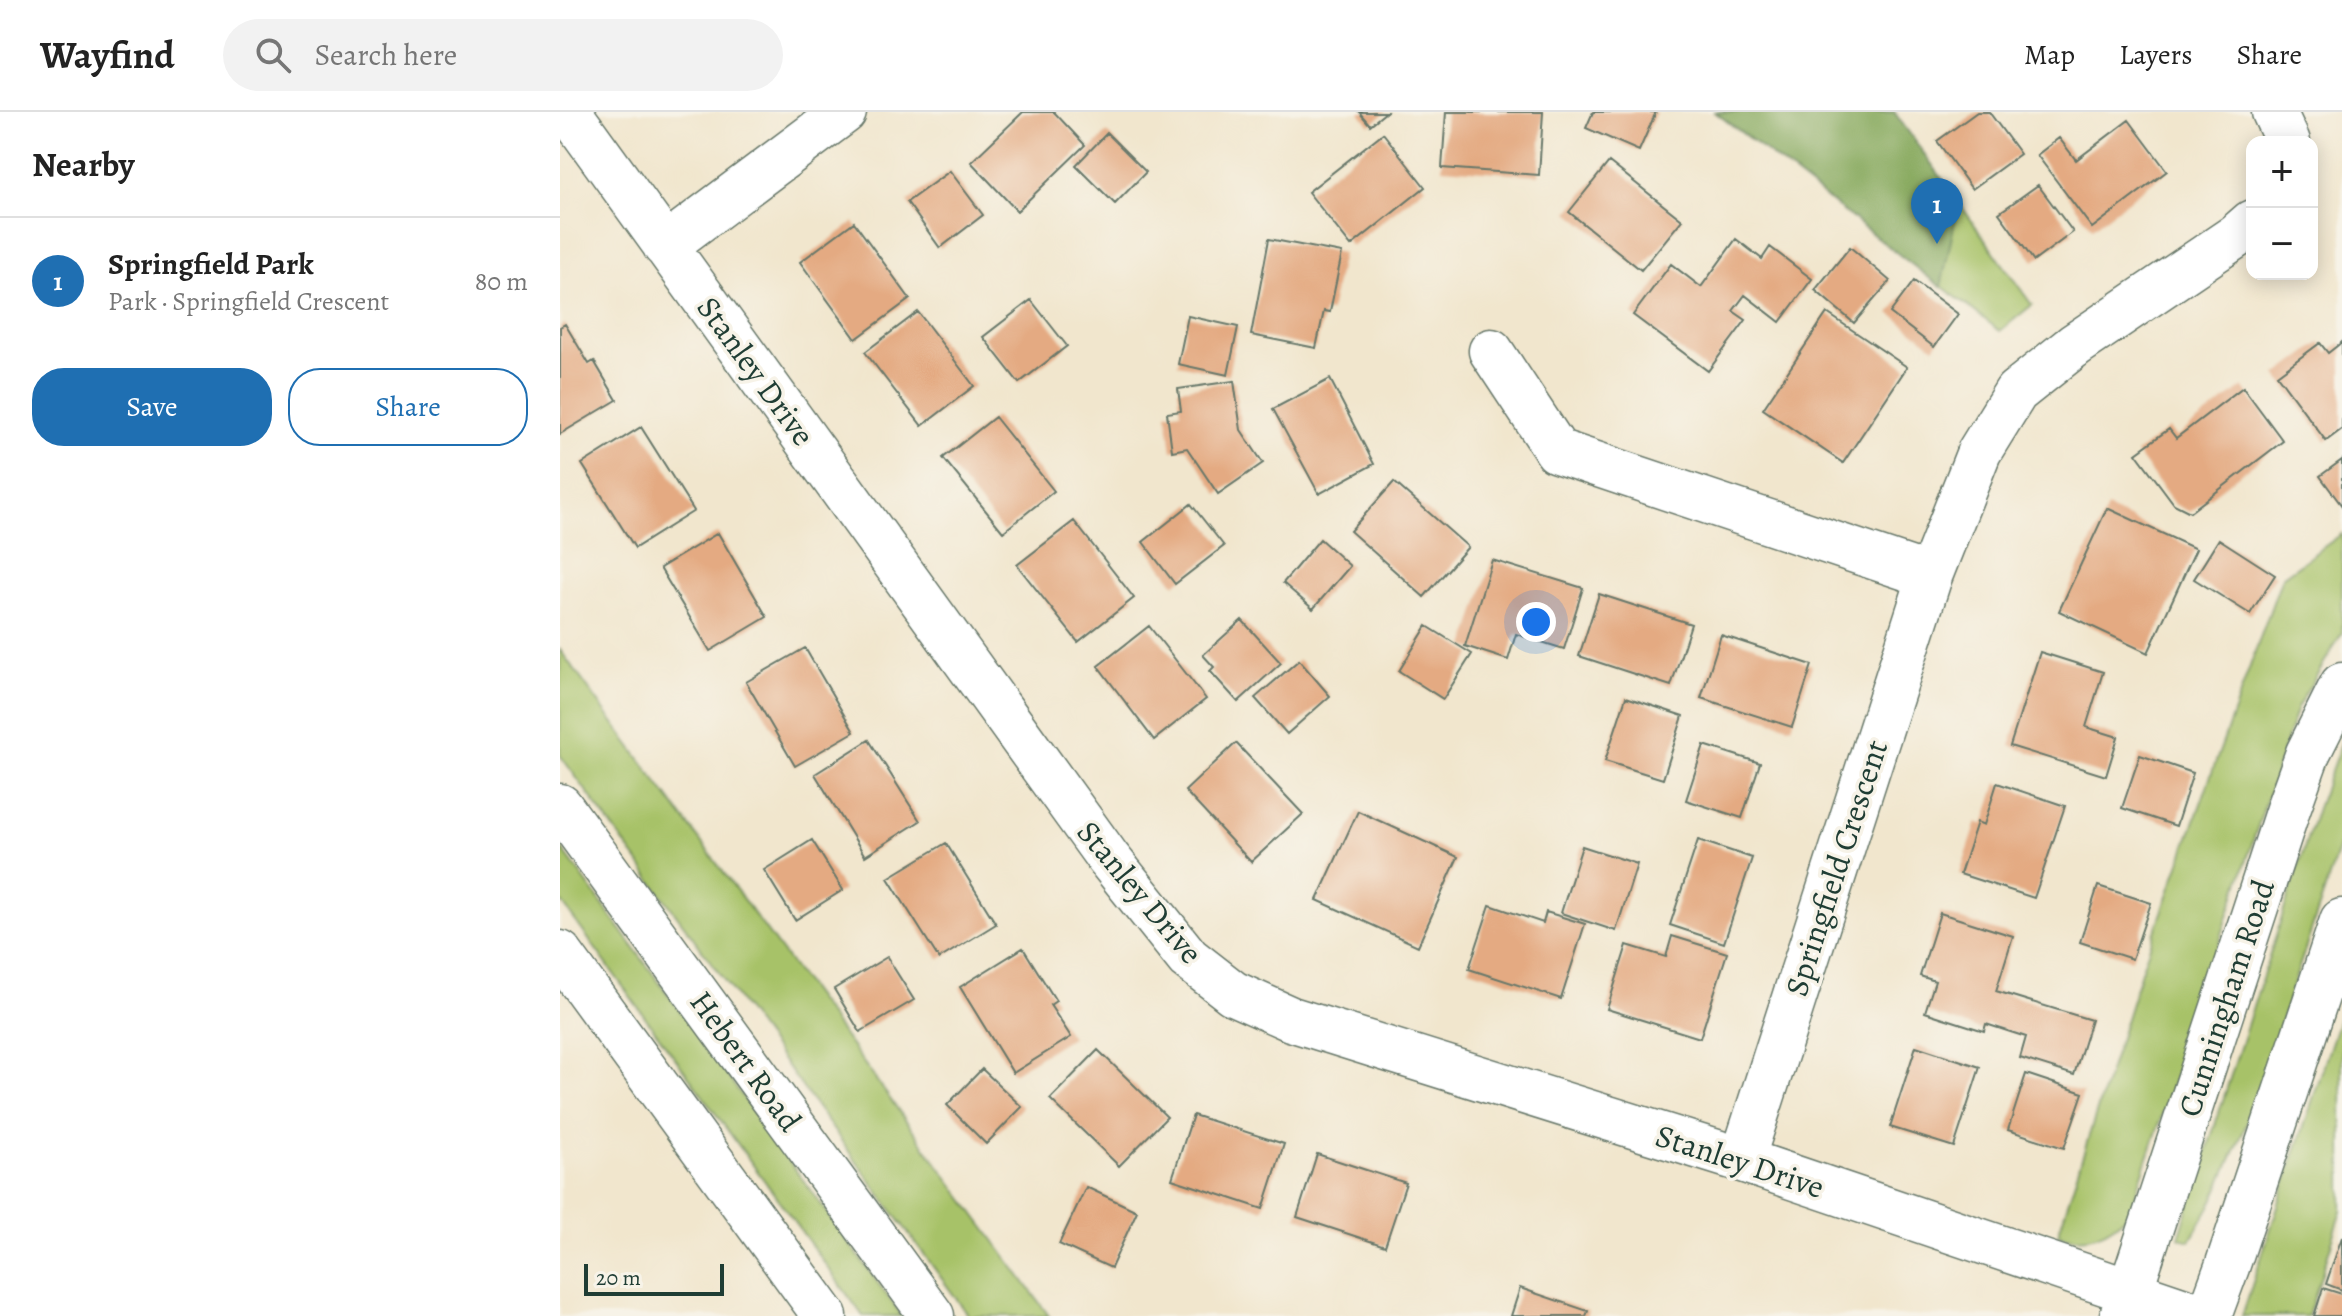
<!DOCTYPE html>
<html lang="en">
<head>
<meta charset="utf-8">
<style>
	body { margin:0; font-family:Alegreya,serif; background:#f2f2f2; color:#222 }
	.controls { position:absolute; right:24px; top:24px; display:grid; overflow:hidden; border-radius:16px; box-shadow:0 4px 20px #0003 }
	.controls button { width:72px; height:72px; display:grid; place-items:center; padding:0; border:0; border-bottom:2px solid #e0e0e0; background:#fff; color:#222; font:40px sans-serif }
	.scale { position:absolute; left:24px; bottom:20px; width:140px; box-sizing:border-box; padding-left:8px; border:4px solid #1f3d34; border-top:0; font-size:22px; line-height:28px; white-space:nowrap; color:#1f3d34; -webkit-text-stroke:6px #f7f3e8; paint-order:stroke }
	.you { position:absolute; left:976px; top:510px; width:28px; height:28px; margin:-20px; border:6px solid #fff; border-radius:50%; background:#1a73e8; box-shadow:0 0 0 12px #1a73e833 }
	.badge { display:grid; place-items:center; width:52px; height:52px; border-radius:50%; background:#1f6fb2; color:#fff; font-size:26px; font-weight:700 }
	.pin { position:absolute; translate:-50% -66px; filter:drop-shadow(0 2px 4px #0008) }
	.pin::after { content:''; position:absolute; top:42px; width:28px; height:24px; background:inherit; clip-path:polygon(0 0,100% 0,50% 100%) }
	.list { margin:0; padding:0; list-style:none }
	h2 { display:flex; justify-content:space-between; align-items:center; height:104px; margin:0; padding:0 32px; font-size:34px }
	h2 small { font-size:26px; font-weight:400; color:#767676 }
	.list li { display:grid; grid-template-columns:52px 1fr auto; gap:24px; align-items:center; box-sizing:border-box; height:128px; padding:0 32px; border-top:2px solid #e0e0e0 }
	.list b { display:block; font-size:30px; white-space:nowrap }
	.list p { margin:0; font-size:26px; white-space:nowrap; color:#767676 }
	.list em { font-size:26px; font-style:normal; color:#767676 }
	.actions { display:flex; gap:16px; padding:24px 32px }
	.actions a { flex:1; padding:18px 0; border:2px solid #1f6fb2; border-radius:32px; text-align:center; font-size:28px; color:#1f6fb2 }
	.actions .main { background:#1f6fb2; color:#fff }
	.icon { flex:none; width:44px; height:44px; fill:none; stroke:currentColor; stroke-width:2; stroke-linecap:round; stroke-linejoin:round }
	.map { position:relative; flex:none; width:1782px; height:1204px; overflow:hidden }
	header { display:flex; align-items:center; gap:48px; box-sizing:border-box; height:112px; padding:0 40px; background:#fff; border-bottom:2px solid #e0e0e0 }
	header strong { font-size:38px }
	nav { display:flex; gap:44px; margin-inline-start:auto; font-size:28px }
	.search { width:560px; height:72px; background:#f2f2f2; display:flex; align-items:center; gap:20px; box-sizing:border-box; padding:0 28px; border-radius:44px; color:#767676; font-size:30px }
	main { display:flex }
	aside { flex:1; background:#fff }
	.map>svg:first-child { display:block }
	.green { fill:#a7c268; stroke:#63804e; stroke-width:2 }
	.forest { fill:#85a85c; stroke:#527248; stroke-width:2 }
	.building { fill:#e4aa82 }
	.lines { fill:none; stroke-linecap:round; stroke-linejoin:round }
	.street-casing { stroke:#68786a; stroke-width:47 }
	.secondary-casing { stroke:#68786a; stroke-width:47 }
	.street { stroke:#fff; stroke-width:44 }
	.secondary { stroke:#fff; stroke-width:44 }
	.labels { text-anchor:middle; stroke-width:7; stroke-linejoin:round; paint-order:stroke }
	.street-label { font-size:32px; fill:#1f3d34; stroke:#f7f3e8 }
</style>
</head>
<body>
<header>
<strong>Wayfind</strong>
<div class="search"><svg class="icon" aria-label="search" viewBox="0 0 24 24"><circle cx="10" cy="10" r="6"/><path d="M15 15l6 6"/></svg>Search here</div>
<nav><a>Map</a><a>Layers</a><a>Share</a></nav>
</header>
<main>
<aside>
<h2>Nearby<small></small></h2>
<ul class="list">
<li><span class="badge">1</span><div><b>Springfield Park</b><p>Park · Springfield Crescent</p></div><em>80 m</em></li>
</ul>
<div class="actions"><a class="main">Save</a><a>Share</a></div>
</aside>
<div class="map">
<svg width="1782" height="1204" viewBox="0 0 1782 1204">
	<rect width="100%" height="100%" fill="#f7f3e8"/>
	<filter id="ink" filterUnits="userSpaceOnUse"><feTurbulence type="fractalNoise" baseFrequency=".0125" numOctaves="2"/><feDisplacementMap in="SourceGraphic" scale="16" xChannelSelector="R" yChannelSelector="G"/><feConvolveMatrix kernelMatrix="1 2 1 2 8 2 1 2 1" color-interpolation-filters="sRGB"/></filter>
	<filter id="wash" filterUnits="userSpaceOnUse"><feTurbulence type="fractalNoise" baseFrequency=".006" numOctaves="4" result="noise"/><feDisplacementMap in="SourceGraphic" scale="32" xChannelSelector="R" yChannelSelector="G"/><feGaussianBlur stdDeviation="1.8" result="paint"/><feColorMatrix in="noise" values="0 0 0 0 0 0 0 0 0 0 0 0 0 0 0 0 0 1.4 0 .05"/><feComposite in="paint" operator="in"/></filter>
	<g filter="url(#wash)">
		<rect width="100%" height="100%" fill="#f1e6cd"/>
		<!-- green -->
		<path class="green" d="M 1155,0 L 1334,0 L 1472,193 L 1440,219 Z
			M 1782,422 L 1782,521 L 1737,596 L 1570,1100 C 1549,1121 1528,1132 1498,1122 L 1581,859 L 1722,465 Z
			M 0,538 L 469,1176 L 489,1204 L 409,1204 L 0,643 Z
			M 1782,629 L 1782,726 L 1688,1009 L 1653,1089 L 1630,1129 L 1619,1125 L 1757,696 Z
			M 0,734 L 342,1204 L 303,1204 L 0,788 Z
			M 1782,898 L 1782,1099 L 1748,1204 L 1682,1204 Z"/>
		<!-- forest -->
		<path class="forest" d="M 1155,0 L 1334,0 L 1399,90 L 1381,175 Z"/>
		<g id="blocks">
			<!-- building -->
			<path class="building" d="M 463,0 L 494,0 L 525,33 L 457,99 L 411,50 Z
				M 799,0 L 826,0 L 810,13 Z
				M 886,0 L 983,0 L 979,63 L 882,56 Z
				M 1033,0 L 1096,0 L 1079,39 L 1026,16 Z
				M 1417,0 L 1429,0 L 1460,42 L 1412,77 L 1377,29 Z
				M 1569,8 L 1607,59 L 1532,116 L 1477,43 L 1499,26 L 1516,48 Z
				M 547,21 L 586,60 L 555,92 L 516,53 Z
				M 823,21 L 865,75 L 791,134 L 748,80 Z
				M 1049,50 L 1122,108 L 1081,158 L 1009,100 Z
				M 390,59 L 423,103 L 380,136 L 347,90 Z
				M 1478,73 L 1513,120 L 1474,149 L 1439,101 Z
				M 294,110 L 350,187 L 296,227 L 240,150 Z
				M 709,127 L 782,141 L 770,200 L 764,199 L 756,236 L 691,223 Z
				M 1176,127 L 1202,147 L 1210,135 L 1252,167 L 1220,210 L 1185,183 L 1173,199 L 1186,208 L 1148,259 L 1073,203 L 1111,152 L 1141,175 Z
				M 1290,135 L 1330,169 L 1294,211 L 1255,178 Z
				M 1354,169 L 1398,202 L 1374,235 L 1330,201 Z
				M 471,188 L 507,234 L 459,271 L 423,225 Z
				M 358,200 L 414,274 L 362,314 L 305,240 Z
				M 1267,201 L 1347,255 L 1283,351 L 1203,297 Z
				M 628,204 L 678,215 L 668,263 L 618,252 Z
				M 5,212 L 29,252 L 34,249 L 57,288 L 0,322 L 0,215 Z
				M 1782,230 L 1782,317 L 1766,329 L 1717,263 L 1760,231 L 1768,241 Z
				M 770,267 L 814,352 L 759,382 L 713,297 Z
				M 674,269 L 681,318 L 703,351 L 658,382 L 627,336 L 612,339 L 607,301 L 621,299 L 618,277 Z
				M 1683,275 L 1723,329 L 1630,400 L 1614,392 L 1576,341 L 1609,317 L 1616,326 Z
				M 435,305 L 494,379 L 443,420 L 383,346 Z
				M 81,315 L 134,399 L 75,436 L 22,352 Z
				M 1782,348 L 1782,394 L 1760,364 Z
				M 834,370 L 908,435 L 864,485 L 790,419 Z
				M 631,392 L 664,434 L 615,472 L 583,430 Z
				M 1547,396 L 1636,437 L 1588,541 L 1499,499 Z
				M 514,409 L 574,486 L 518,530 L 457,453 Z
				M 158,421 L 207,505 L 150,539 L 100,456 Z
				M 760,427 L 790,454 L 753,497 L 723,471 Z
				M 1659,427 L 1715,463 L 1690,502 L 1634,467 Z
				M 932,448 L 1023,476 L 1004,537 L 956,522 L 948,548 L 905,534 Z
				M 1039,482 L 1131,512 L 1111,574 L 1019,544 Z
				M 682,508 L 721,551 L 678,590 L 650,559 L 654,555 L 643,543 Z
				M 589,514 L 646,587 L 594,628 L 538,554 Z
				M 867,514 L 912,542 L 883,587 L 839,559 Z
				M 1161,523 L 1252,553 L 1232,615 L 1141,586 Z
				M 245,536 L 294,620 L 235,654 L 186,570 Z
				M 1480,540 L 1543,560 L 1526,615 L 1558,625 L 1546,664 L 1450,634 Z
				M 739,548 L 770,584 L 727,622 L 695,586 Z
				M 1066,585 L 1123,604 L 1103,667 L 1045,649 Z
				M 309,628 L 360,709 L 305,744 L 255,662 Z
				M 676,631 L 743,702 L 691,750 L 625,679 Z
				M 1144,633 L 1200,651 L 1182,706 L 1126,688 Z
				M 1580,643 L 1633,661 L 1616,714 L 1562,696 Z
				M 1437,671 L 1505,694 L 1474,786 L 1400,762 L 1417,710 L 1424,713 Z
				M 798,699 L 898,745 L 858,834 L 757,788 Z
				M 252,728 L 283,778 L 235,808 L 204,758 Z
				M 1138,728 L 1192,746 L 1164,831 L 1110,813 Z
				M 386,731 L 436,812 L 379,847 L 328,766 Z
				M 1022,734 L 1077,752 L 1056,819 L 1001,801 Z
				M 1538,774 L 1591,791 L 1572,847 L 1520,830 Z
				M 930,793 L 983,811 L 986,800 L 1025,812 L 1001,887 L 909,857 Z
				M 1380,801 L 1453,824 L 1436,879 L 1531,908 L 1514,963 L 1460,946 L 1466,925 L 1426,912 L 1424,919 L 1365,900 L 1375,869 L 1360,864 Z
				M 1112,824 L 1167,841 L 1140,926 L 1047,897 L 1067,833 L 1106,845 Z
				M 463,836 L 496,889 L 490,893 L 511,925 L 453,961 L 400,875 Z
				M 327,845 L 354,888 L 300,920 L 274,877 Z
				M 1356,934 L 1420,955 L 1394,1035 L 1330,1015 Z
				M 538,938 L 607,1005 L 559,1054 L 490,987 Z
				M 422,957 L 462,995 L 426,1032 L 387,993 Z
				M 1466,962 L 1523,981 L 1504,1036 L 1448,1018 Z
				M 633,1003 L 724,1032 L 703,1097 L 612,1067 Z
				M 757,1042 L 846,1071 L 825,1134 L 737,1105 Z
				M 526,1075 L 577,1099 L 551,1156 L 499,1132 Z
				M 1782,1125 L 1782,1178 L 1766,1172 Z
				M 960,1176 L 1028,1199 L 1026,1204 L 951,1204 Z
				M 1763,1176 L 1782,1182 L 1782,1204 L 1754,1204 Z"/>
		</g>
	</g>
	<g filter="url(#ink)">
		<use href="#blocks" fill-opacity="0" stroke="#68786a" stroke-width="2"/>
		<g class="lines">
			<!-- street casing -->
			<g class="street-casing">
				<path id="street" d="M 9,0 L 548,746 L 628,846 L 673,881 L 731,907 L 1182,1048 L 1642,1204
					M 1714,0 L 1728,30
					M 105,134 L 284,0
					M 931,239 L 997,339 L 1370,464
					M 1182,1048 L 1370,464 L 1419,340 L 1456,280 L 1515,233 L 1676,124 L 1692,110"/>
			</g>
			<!-- secondary casing -->
			<g class="secondary-casing">
				<path id="secondary" d="M 0,694 L 372,1204
					M 0,841 L 265,1204
					M 1562,1204 L 1729,694 L 1748,641 L 1782,573
					M 1649,1204 L 1667,1155 L 1782,809"/>
			</g>
			<!-- street -->
			<use href="#street" class="street"/>
			<!-- secondary -->
			<use href="#secondary" class="secondary"/>
		</g>
	</g>
	<g class="labels">
		<!-- street labels -->
		<g class="street-label">
			<text transform="translate(196 259) rotate(54)" y="11">Stanley Drive</text>
			<text transform="translate(1276 756) rotate(-72)" y="11">Springfield Crescent</text>
			<text transform="translate(580 780) rotate(50)" y="11">Stanley Drive</text>
			<text transform="translate(1666 886) rotate(-72)" y="11">Cunningham Road</text>
			<text transform="translate(186 949) rotate(54)" y="11">Hebert Road</text>
			<text transform="translate(1180 1049) rotate(18)" y="11">Stanley Drive</text>
		</g>
	</g>
</svg>
<div class="controls">
<button>+</button>
<button>−</button>
</div>
<div class="scale">20 m</div>
<div class="you"></div>
<div class="pin badge" style="left:1377px;top:132px">1</div>
</div>
</main>
</body>
</html>
